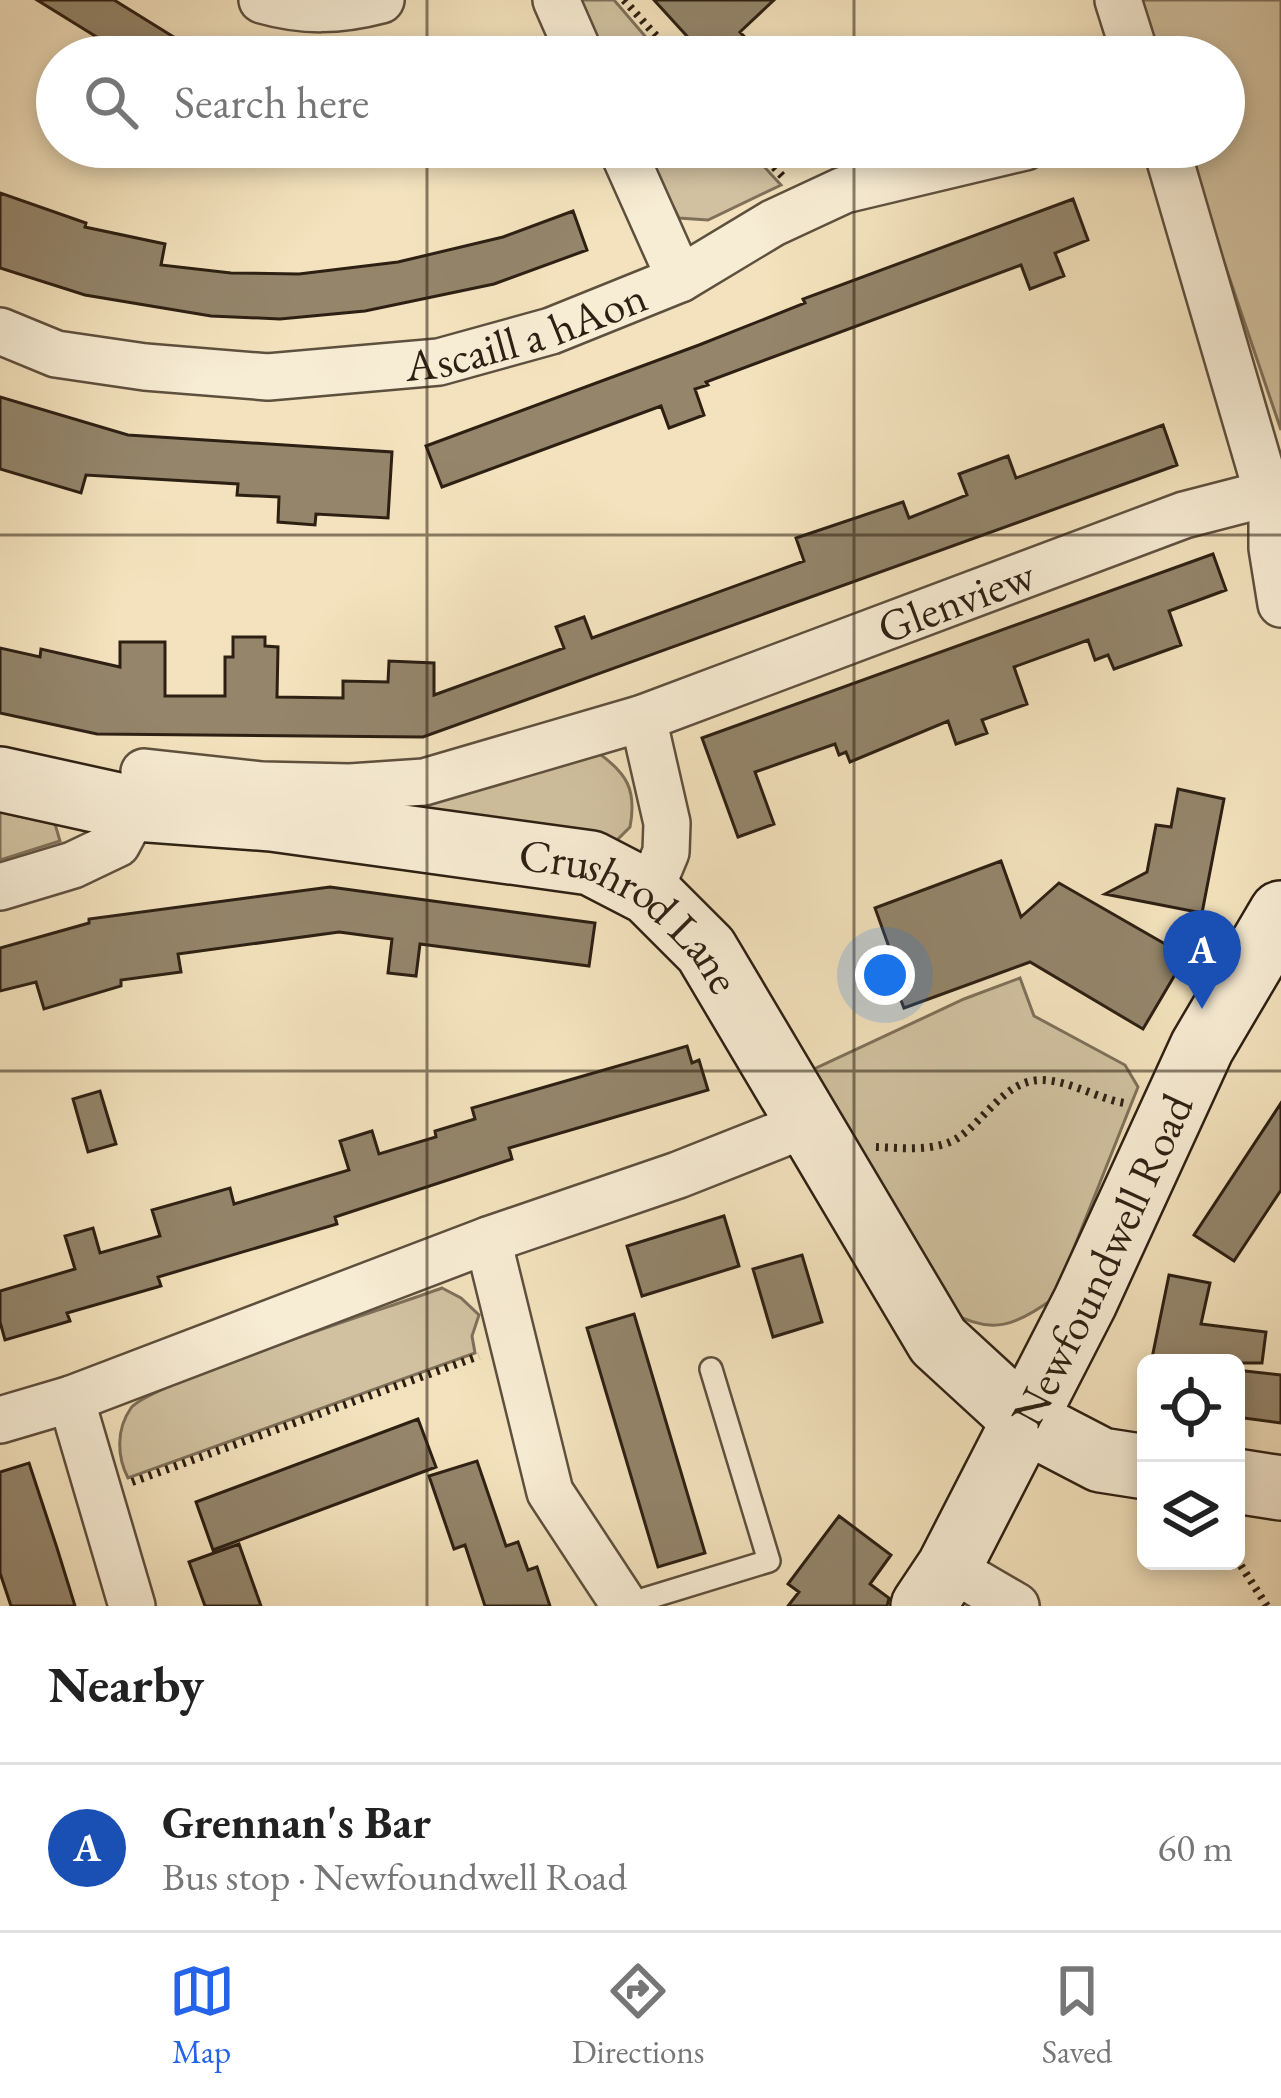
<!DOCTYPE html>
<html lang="en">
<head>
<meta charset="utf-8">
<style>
	body { margin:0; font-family:"EB Garamond",serif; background:#f6f6f6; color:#222 }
	.controls { position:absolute; right:36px; bottom:36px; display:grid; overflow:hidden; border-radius:18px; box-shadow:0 6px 18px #0003 }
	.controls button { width:108px; height:108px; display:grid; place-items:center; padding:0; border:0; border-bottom:3px solid #e0e0e0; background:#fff; color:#222; font:60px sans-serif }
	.you { position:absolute; left:885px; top:975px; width:42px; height:42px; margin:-30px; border:9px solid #fff; border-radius:50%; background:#1a73e8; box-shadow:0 0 0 18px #1a73e833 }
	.badge { display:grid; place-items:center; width:78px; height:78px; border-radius:50%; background:#2563eb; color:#fff; font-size:39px; font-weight:700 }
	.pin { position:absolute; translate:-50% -99px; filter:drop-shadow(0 3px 6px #0008) }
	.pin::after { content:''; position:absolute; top:63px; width:42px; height:36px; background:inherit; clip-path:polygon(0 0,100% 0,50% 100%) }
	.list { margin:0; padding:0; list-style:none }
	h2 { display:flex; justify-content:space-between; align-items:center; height:156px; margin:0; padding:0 48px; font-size:51px }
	h2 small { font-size:39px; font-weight:400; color:#767676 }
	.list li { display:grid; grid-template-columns:78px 1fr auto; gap:36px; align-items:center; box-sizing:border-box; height:168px; padding:0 48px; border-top:3px solid #e0e0e0 }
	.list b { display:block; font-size:45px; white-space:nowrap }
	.list p { margin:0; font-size:39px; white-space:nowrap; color:#767676 }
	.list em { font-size:39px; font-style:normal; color:#767676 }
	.icon { flex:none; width:66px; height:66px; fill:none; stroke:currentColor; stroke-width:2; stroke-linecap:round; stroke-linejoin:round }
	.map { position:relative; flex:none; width:1281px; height:1606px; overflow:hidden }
	.search { position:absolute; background:#fff; box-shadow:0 6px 18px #0003; left:36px; right:36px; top:36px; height:132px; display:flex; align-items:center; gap:30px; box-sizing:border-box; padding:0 42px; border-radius:66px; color:#767676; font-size:45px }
	.sheet { height:324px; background:#fff }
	nav { display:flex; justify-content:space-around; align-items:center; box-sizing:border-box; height:168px; border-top:3px solid #e0e0e0; background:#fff; font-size:33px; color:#767676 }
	nav a { display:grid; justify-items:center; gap:6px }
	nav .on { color:#2563eb }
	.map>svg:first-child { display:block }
	.green { fill:#d1c1a0; stroke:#7f705a; stroke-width:3 }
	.building { fill:#94856b; stroke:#2d2013; stroke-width:3 }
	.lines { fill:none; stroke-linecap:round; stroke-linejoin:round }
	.lane-casing { stroke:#5e503e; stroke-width:26 }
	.street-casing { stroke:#5e503e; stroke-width:50 }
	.secondary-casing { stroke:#2d2013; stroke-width:68 }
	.path { stroke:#2d2013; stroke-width:8; stroke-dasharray:3 6; stroke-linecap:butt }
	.lane { stroke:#f7ecd4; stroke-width:21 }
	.street { stroke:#f7ecd4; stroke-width:45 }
	.secondary { stroke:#f7ecd4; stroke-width:63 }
	.grid { fill:none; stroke:#2d2013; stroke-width:3; stroke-opacity:0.55 }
	.labels { text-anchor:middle; stroke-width:12; stroke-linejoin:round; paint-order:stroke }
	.street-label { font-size:45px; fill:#2d2013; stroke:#f7ecd4 }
</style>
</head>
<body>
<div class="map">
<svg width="1281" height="1606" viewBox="0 0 1281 1606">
	<rect width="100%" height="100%" fill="#f3e2bd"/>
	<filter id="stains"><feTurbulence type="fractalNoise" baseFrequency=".00167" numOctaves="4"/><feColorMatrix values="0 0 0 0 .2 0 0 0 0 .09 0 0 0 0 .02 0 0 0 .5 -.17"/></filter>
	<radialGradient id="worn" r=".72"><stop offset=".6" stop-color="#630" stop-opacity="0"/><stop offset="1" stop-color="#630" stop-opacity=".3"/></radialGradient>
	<!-- green -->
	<path class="green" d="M 577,0 L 614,0 L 663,57 L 603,57 Z
		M 1137,0 L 1281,0 L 1281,430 L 1185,147 L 1224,147 L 1224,57 L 1156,57 Z
		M 643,147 L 746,147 L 781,185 L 708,220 L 679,218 Z
		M 597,752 C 627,773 637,790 630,827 L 617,840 L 596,842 L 275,800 Z
		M 0,812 L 55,824 L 60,841 L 0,860 Z
		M 1020,978 L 1034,1016 L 1125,1065 L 1138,1087 L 1054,1298 C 1017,1325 992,1336 951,1312 L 812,1070 L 964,999 Z
		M 442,1288 L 461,1298 L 479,1315 L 472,1336 L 475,1353 L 128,1478 C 117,1457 116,1429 131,1408 C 148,1384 397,1305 442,1288 Z"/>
	<!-- building -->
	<path class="building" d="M 37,0 L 114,0 L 206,57 L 129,57 Z
		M 654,0 L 774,0 L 740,32 L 763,57 L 706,57 Z
		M 0,193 L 86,223 L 85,227 L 165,244 L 161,265 L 231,273 L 299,274 L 398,262 L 503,237 L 573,211 L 587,250 L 494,284 L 365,311 L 280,319 L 211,316 L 85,295 L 0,268 Z
		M 1073,199 L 1088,240 L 1055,253 L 1064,276 L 1030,289 L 1021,265 L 706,382 L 708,385 L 695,389 L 704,415 L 669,428 L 661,406 L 442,487 L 426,446 L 699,345 L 805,303 L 803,299 Z
		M 0,397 L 128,435 L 392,452 L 388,518 L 316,514 L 315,525 L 278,522 L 279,497 L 237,495 L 238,484 L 86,475 L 81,493 L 0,469 Z
		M 1163,425 L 1177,465 L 423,737 L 97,734 L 0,713 L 0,648 L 40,657 L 41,649 L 120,667 L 120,642 L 165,642 L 165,696 L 225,696 L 225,657 L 233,657 L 233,637 L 265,637 L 265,646 L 278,647 L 277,697 L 343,698 L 343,681 L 388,682 L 389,661 L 434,663 L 434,695 L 564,648 L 556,627 L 584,617 L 592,638 L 804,561 L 796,538 L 903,502 L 909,518 L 967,495 L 959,474 L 1008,456 L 1016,478 Z
		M 1213,554 L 1226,590 L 1169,611 L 1181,645 L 1114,669 L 1108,655 L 1095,660 L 1088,640 L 1014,667 L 1027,704 L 982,720 L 987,733 L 956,744 L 948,721 L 850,762 L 846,752 L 839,755 L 835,744 L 755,772 L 774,824 L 738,837 L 702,738 Z
		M 1178,789 L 1224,799 L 1202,913 L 1105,894 L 1147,872 L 1156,825 L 1171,827 Z
		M 1001,861 L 1021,917 L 1059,883 L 1186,956 L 1143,1029 L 1030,962 L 904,1008 L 892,977 L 899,975 L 875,908 Z
		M 330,887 L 595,923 L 589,966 L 420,944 L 416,976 L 388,973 L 392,939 L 339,932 L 178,954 L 181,972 L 121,980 L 121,986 L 44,1009 L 36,982 L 0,991 L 0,948 L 89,923 L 89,919 Z
		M 687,1046 L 692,1063 L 699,1060 L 708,1090 L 509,1148 L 512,1159 L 335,1217 L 337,1224 L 158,1277 L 161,1286 L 67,1313 L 70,1321 L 5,1340 L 0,1322 L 0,1291 L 75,1269 L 65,1236 L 93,1228 L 100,1253 L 160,1236 L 152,1210 L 230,1188 L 234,1204 L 349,1170 L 340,1141 L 372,1131 L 379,1154 L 436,1137 L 435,1131 L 475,1119 L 472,1108 Z
		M 100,1091 L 116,1144 L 88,1152 L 73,1099 Z
		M 1281,1103 L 1281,1190 L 1234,1261 L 1194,1235 Z
		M 724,1216 L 739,1266 L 642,1296 L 627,1246 Z
		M 802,1255 L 822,1322 L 773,1337 L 753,1269 Z
		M 1169,1275 L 1210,1283 L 1201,1324 L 1266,1332 L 1262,1363 L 1151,1363 Z
		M 634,1314 L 705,1553 L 658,1567 L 587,1328 Z
		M 1236,1370 L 1281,1375 L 1281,1423 L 1236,1417 Z
		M 418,1419 L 436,1467 L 213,1550 L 196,1502 Z
		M 477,1461 L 506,1546 L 518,1542 L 528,1570 L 537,1567 L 550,1606 L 485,1606 L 465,1545 L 454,1549 L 429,1476 Z
		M 29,1463 L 57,1548 L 75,1606 L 11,1606 L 0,1573 L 0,1472 Z
		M 839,1516 L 891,1555 L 870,1584 L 889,1598 L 887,1606 L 788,1606 L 799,1592 L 788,1584 Z
		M 239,1544 L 261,1606 L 205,1606 L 189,1562 Z"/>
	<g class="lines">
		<!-- lane casing -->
		<g class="lane-casing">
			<path id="lane" d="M 625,1605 L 769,1561 L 711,1369"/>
		</g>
		<!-- street casing -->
		<g class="street-casing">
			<g id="street">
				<path d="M 262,0 C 304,12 339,11 381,0"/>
				<path d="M 556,0 L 581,57"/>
				<path d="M 1118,0 L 1136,57"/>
				<path d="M 621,147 L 680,279"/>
				<path d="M 1166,147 L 1272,509 L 1281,522"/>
				<path id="s1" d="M 0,331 L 56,354 L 145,367 L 268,377 L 439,362 L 551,331 L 680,279 L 773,223 L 844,190 L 1025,147"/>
				<path d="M 1272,509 L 1272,548 L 1281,604"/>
				<path d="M 643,718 L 667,823 L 666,852 L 649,893"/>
				<path id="s2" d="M 144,772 L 262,785 L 350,787 L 424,782 L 643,718 L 1184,515 L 1269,493"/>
				<path d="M 0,887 L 73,865 L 117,844 L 136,809"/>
				<path d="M 488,1240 L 550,1492 L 625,1606"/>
				<path d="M 71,1399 L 132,1606"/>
				<path d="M 0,1420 L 71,1399 L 488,1240 L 678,1175 L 807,1124"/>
				<path d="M 949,1567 L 1016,1606"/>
			</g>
		</g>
		<!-- secondary casing -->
		<g class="secondary-casing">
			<g id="secondary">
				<path id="s3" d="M 0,779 L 136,809 L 272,819 L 591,863 L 649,893 L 706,950 L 938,1341 L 1024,1420 L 1101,1460 L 1146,1467"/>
				<path d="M 1236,1481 L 1281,1488"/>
				<path id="s4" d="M 923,1606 L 949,1567 L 1085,1302 L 1202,1047 L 1281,913"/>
			</g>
		</g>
		<!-- path -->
		<path class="path" d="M 624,0 L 675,57
			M 756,147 L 783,177
			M 876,1147 C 901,1148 938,1152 959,1137 C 986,1119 1006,1079 1043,1080 C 1070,1081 1097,1098 1124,1103
			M 132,1482 L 479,1356
			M 1236,1558 L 1267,1606"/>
		<!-- lane -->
		<use href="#lane" class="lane"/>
		<!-- street -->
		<use href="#street" class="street"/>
		<!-- secondary -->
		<use href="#secondary" class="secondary"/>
	</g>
	<!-- grid -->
	<path class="grid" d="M 427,0 L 427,57M 854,0 L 854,57M 427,147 L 427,1606M 854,147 L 854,1606M 0,535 L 1281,535M 0,1071 L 1281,1071"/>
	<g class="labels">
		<!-- street labels -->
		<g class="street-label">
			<text dy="16" stroke="none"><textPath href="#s1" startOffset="537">Ascaill a hAon</textPath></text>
			<text dy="16" stroke="none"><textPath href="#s2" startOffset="843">Glenview</textPath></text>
			<text dy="16" stroke="none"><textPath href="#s3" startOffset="657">Crushrod Lane</textPath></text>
			<text dy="16" stroke="none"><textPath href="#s4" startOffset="390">Newfoundwell Road</textPath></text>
		</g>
	</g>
	<rect width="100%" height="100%" filter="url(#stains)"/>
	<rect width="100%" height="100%" fill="url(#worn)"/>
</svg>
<div class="controls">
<button><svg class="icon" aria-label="locate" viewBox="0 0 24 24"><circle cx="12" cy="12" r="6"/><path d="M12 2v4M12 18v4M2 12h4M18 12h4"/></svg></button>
<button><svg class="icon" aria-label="layers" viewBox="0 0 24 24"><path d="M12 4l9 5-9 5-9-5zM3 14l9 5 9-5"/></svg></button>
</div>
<div class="you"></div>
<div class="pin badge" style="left:1202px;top:1009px;background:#1a4fb4">A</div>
<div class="search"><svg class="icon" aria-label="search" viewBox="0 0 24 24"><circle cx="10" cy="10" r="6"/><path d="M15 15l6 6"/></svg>Search here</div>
</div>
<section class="sheet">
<h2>Nearby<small></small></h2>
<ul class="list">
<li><span class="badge" style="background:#1a4fb4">A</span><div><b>Grennan's Bar</b><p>Bus stop · Newfoundwell Road</p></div><em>60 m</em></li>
</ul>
</section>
<nav>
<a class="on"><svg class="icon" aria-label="map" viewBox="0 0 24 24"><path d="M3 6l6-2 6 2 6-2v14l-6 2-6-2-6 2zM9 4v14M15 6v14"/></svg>Map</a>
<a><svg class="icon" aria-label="directions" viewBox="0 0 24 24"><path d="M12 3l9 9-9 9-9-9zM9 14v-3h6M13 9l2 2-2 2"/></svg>Directions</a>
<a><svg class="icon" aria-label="saved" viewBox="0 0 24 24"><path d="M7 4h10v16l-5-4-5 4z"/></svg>Saved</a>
</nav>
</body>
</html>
